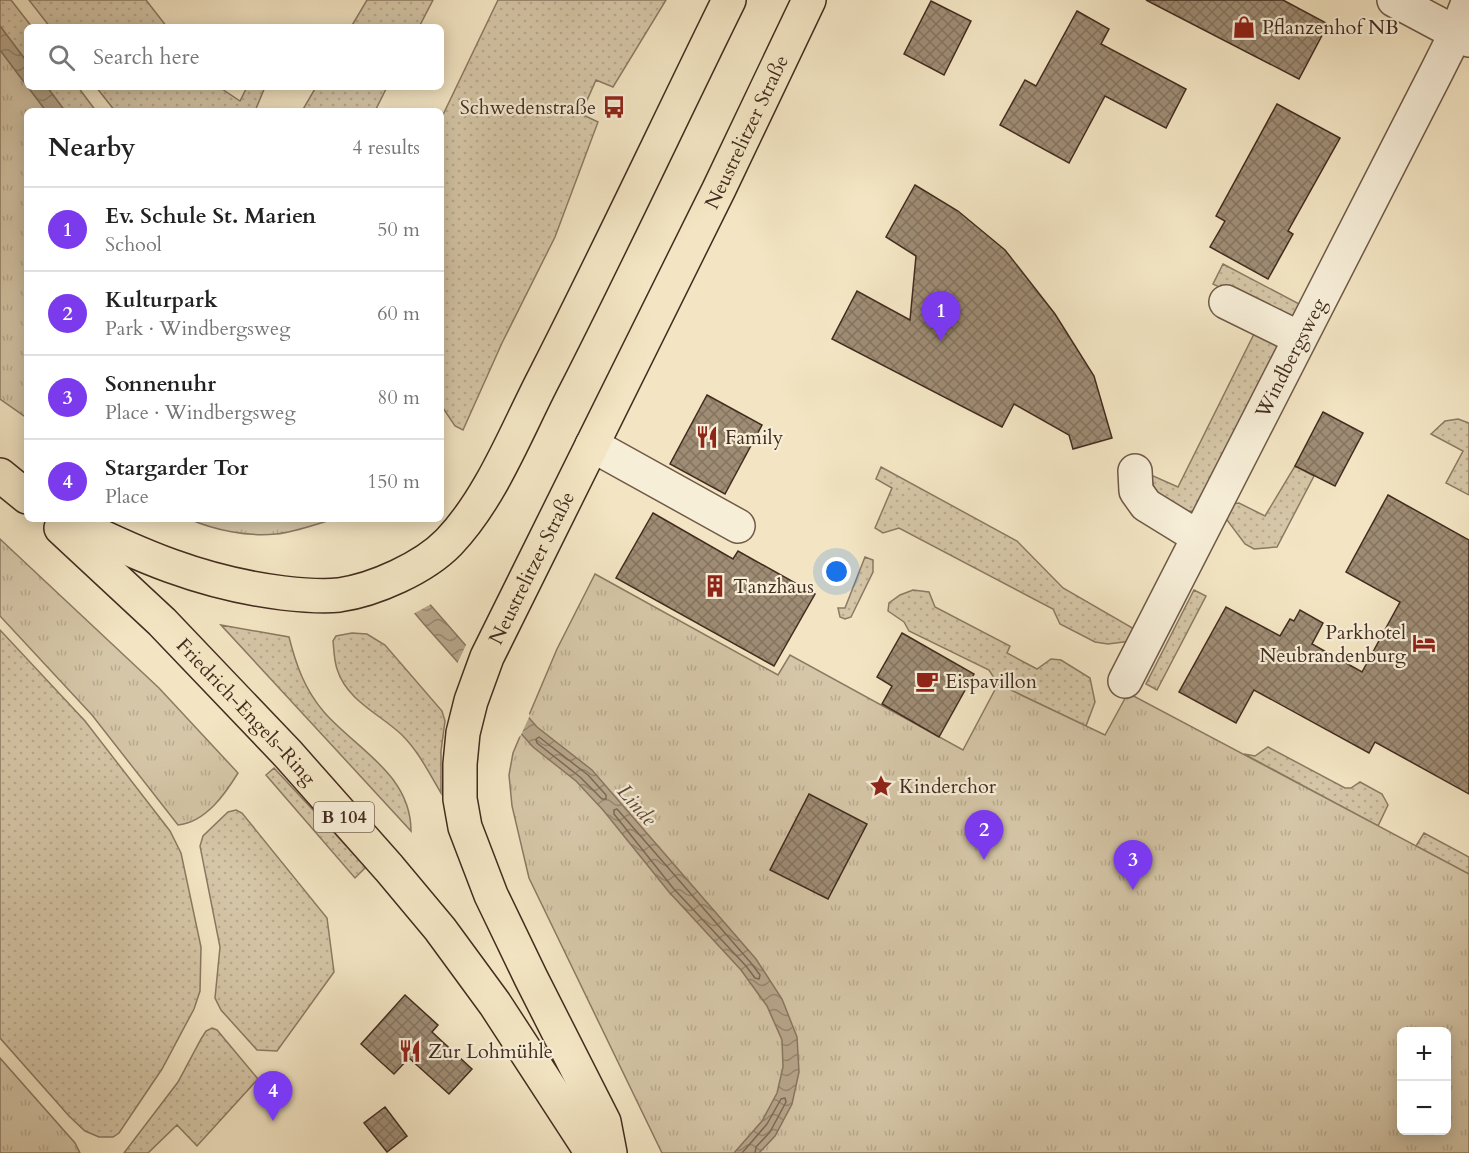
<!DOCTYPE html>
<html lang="en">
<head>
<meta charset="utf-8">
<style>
	body { margin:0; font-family:Cardo,serif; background:#f6f6f6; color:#222 }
	.controls { position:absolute; right:18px; bottom:18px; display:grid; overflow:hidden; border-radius:9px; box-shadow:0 3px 15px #0003 }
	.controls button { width:54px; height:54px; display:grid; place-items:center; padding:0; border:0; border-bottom:2px solid #e0e0e0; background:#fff; color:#222; font:30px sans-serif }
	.you { position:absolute; left:837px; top:572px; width:21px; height:21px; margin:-15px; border:4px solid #fff; border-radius:50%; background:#1a73e8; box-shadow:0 0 0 9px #1a73e833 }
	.badge { display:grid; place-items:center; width:39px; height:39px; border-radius:50%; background:#7c3aed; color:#fff; font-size:20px; font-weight:700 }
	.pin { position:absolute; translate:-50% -50px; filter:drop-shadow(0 2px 3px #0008) }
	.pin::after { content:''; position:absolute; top:32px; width:21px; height:18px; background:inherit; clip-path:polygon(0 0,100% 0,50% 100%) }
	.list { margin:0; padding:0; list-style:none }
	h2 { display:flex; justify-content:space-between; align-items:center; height:78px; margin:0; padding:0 24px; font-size:26px }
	h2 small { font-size:20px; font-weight:400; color:#767676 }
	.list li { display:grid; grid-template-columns:39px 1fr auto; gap:18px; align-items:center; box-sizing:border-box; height:84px; padding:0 24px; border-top:2px solid #e0e0e0 }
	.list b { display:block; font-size:22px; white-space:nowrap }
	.list p { margin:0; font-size:20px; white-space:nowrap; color:#767676 }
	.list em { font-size:20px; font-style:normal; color:#767676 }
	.icon { flex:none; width:33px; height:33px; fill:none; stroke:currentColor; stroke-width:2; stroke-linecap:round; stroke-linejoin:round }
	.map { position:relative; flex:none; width:1469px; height:1153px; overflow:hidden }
	.search { position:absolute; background:#fff; box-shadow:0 3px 15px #0003; left:24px; top:24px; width:420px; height:66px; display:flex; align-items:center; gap:15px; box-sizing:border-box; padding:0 21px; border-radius:9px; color:#767676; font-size:22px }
	.panel { position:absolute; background:#fff; box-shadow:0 3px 15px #0003; left:24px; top:108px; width:420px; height:414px; border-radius:9px }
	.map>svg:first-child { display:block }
	.grass { fill:url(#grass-dots); stroke:#8c7963; stroke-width:1.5 }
	.park { fill:url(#park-tufts); stroke:#8c7963; stroke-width:1.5; fill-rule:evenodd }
	.water { fill:url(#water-waves); stroke:#897560; stroke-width:1.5 }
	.pier { fill:#f3e5c3 }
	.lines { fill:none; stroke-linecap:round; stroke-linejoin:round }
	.shore { stroke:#7d6955; stroke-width:1.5 }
	.building { fill:url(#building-cross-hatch); stroke:#432c1f; stroke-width:1.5 }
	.minor-casing { stroke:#6f5a48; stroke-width:36 }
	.major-casing { stroke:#432c1f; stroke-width:36 }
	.minor { stroke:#f7eed8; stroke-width:33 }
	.major { stroke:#f3e5c3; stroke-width:33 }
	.labels { text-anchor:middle; stroke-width:4.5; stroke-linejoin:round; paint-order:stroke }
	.shield { fill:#f7eed8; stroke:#796656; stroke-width:1.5 }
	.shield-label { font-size:18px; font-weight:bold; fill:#432c1f }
	.poi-label { font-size:20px; fill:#432c1f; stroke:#f7eed8; text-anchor:start }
	.street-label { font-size:20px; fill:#432c1f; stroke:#f7eed8 }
	.water-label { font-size:21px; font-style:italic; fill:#604a3a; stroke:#f7eed8 }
</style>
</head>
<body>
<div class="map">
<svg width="1469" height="1153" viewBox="0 0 1469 1153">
	<defs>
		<pattern id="grass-dots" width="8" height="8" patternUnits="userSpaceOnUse" patternTransform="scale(1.5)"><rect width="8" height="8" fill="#d5c6a7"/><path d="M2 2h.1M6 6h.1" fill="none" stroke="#b8aa8f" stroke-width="1.8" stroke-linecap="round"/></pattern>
		<pattern id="park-tufts" width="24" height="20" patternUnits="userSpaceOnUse" patternTransform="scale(1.5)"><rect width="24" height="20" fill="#d5c6a7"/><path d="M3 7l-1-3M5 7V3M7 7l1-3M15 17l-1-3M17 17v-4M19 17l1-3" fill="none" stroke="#b8aa8f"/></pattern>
		<pattern id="water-waves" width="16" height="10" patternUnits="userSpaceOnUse" patternTransform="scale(1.5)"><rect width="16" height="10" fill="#b7a68b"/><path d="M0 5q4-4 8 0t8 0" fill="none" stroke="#968771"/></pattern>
		<pattern id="building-cross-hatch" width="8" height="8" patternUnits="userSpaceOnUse" patternTransform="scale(1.5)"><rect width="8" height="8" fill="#9f8c74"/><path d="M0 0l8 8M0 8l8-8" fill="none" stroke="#83735f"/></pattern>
	</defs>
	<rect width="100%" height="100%" fill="#f3e5c3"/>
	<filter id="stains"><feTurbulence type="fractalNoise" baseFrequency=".00333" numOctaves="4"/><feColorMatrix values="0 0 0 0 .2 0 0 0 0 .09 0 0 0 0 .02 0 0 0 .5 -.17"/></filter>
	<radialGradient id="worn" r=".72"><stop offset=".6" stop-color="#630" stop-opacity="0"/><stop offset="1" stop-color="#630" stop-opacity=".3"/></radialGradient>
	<!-- grass -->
	<path class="grass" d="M 0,0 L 11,0 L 32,27 L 27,27 L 27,62 L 0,26 Z
		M 29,0 L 146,0 L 167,27 L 50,27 Z
		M 367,0 L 433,0 L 419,27 L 351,27 Z
		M 498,0 L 666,0 L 613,87 L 596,80 L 581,114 L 598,122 L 555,237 L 502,343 L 463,430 L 455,426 L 441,405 L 441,119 Z
		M 47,87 L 78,87 L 96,111 L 65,111 Z
		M 96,87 L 219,87 L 240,101 L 247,87 L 265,87 L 255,111 L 115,111 Z
		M 316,87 L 387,87 L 375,111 L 302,111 Z
		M 1223,264 L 1303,306 L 1298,316 L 1290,318 L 1278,317 L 1213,284 Z
		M 1254,334 L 1278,345 L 1194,511 L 1178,512 L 1155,492 L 1151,475 L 1178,487 Z
		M 1458,419 L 1469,423 L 1469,495 L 1446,483 L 1463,451 L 1431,434 L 1445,421 Z
		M 1295,466 L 1314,476 L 1277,547 L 1254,549 L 1245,544 L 1224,516 L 1231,504 L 1239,503 L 1265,516 Z
		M 881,467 L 1017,541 L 1063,588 L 1136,630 L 1131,641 L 1108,644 L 1095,642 L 1060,624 L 1053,609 L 899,528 L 883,533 L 875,528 L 892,488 L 876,479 Z
		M 865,557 L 873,560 L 873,572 L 851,617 L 845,619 L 840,617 L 838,608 L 845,608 Z
		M 913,590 L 929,592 L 935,607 L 1010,646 L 1007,653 L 1037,669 L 1051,659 L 1061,660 L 1090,678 L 1095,702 L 1086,726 L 998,684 L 989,670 L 909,631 L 904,622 L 888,611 L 889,603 L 900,595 Z
		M 1194,590 L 1206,596 L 1157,690 L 1146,684 Z
		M 221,625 L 289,637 C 296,665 305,690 324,712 C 356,749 411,774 411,831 Z
		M 0,630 L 85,721 L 170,831 L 181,853 L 201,947 L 200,991 L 194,1009 L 162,1069 L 119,1133 L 113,1137 L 99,1137 L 85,1131 L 69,1116 L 0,1038 Z
		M 352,633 L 367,634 L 385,645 L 442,711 L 445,721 L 441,751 L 441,793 C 429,773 419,752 402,735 C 380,714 347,701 337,669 C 334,660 334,650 333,641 L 336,636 Z
		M 1268,747 L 1345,788 L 1351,788 L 1360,782 L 1382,794 L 1388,805 L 1378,826 L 1244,754 L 1255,756 Z
		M 274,768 L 366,867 L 355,878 L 266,775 Z
		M 236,810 L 242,813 L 327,918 L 334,972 L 277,1051 L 257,1050 L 221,1010 L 215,998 L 220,947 L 200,846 L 203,836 L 228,812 Z
		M 1424,833 L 1469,857 L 1469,874 L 1416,846 Z
		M 212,1028 L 217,1030 L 258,1079 L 197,1146 L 177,1125 L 148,1153 L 124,1153 L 178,1082 L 201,1039 L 206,1031 Z"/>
	<!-- park -->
	<path class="park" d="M 0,50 L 46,111 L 27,111 L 27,418 L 0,399 Z
		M 189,519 L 334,519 C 316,524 295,532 276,534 C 248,537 214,530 189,519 Z
		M 0,539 L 159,688 L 238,773 C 225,794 206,822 178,825 L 92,715 L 0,616 Z
		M 595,574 L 778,675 L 790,655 L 963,750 L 998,684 L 1105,735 L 1128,693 L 1469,874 L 1469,1153 L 662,1153 L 529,878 L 512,806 L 509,775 L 513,753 L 557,649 ZM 1402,1032 L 1446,1032 L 1446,1130 L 1402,1130 Z
		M 0,1058 L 75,1143 L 80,1153 L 0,1153 Z"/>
	<!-- water -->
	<path class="water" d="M 0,26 L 27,62 L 27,86 L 0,50 Z
		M 28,87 L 47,87 L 65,111 L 46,111 Z
		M 358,522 L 537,727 L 592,770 L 756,959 L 782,999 L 797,1037 L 799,1072 L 792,1104 L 775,1136 L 759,1153 L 734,1153 L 762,1121 L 777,1093 L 783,1067 L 782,1040 L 767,1006 L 741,970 L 669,892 L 603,810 L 576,781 L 533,747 L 423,623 L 345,530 Z"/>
	<!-- pier -->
	<path class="pier" d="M 335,519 L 360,519 L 433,603 L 413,614 L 457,664 L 467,643 L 448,620 L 530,715 L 520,737 L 420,625 L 342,532 Z"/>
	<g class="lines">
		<!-- shore -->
		<path class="shore" d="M 539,737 L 588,775 L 606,795 L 606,799 L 602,799 L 580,777 L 537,743 L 536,739 Z
			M 617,809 L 751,963 L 760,975 L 759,979 L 755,978 L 746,966 L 673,888 L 614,814 L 614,810 Z
			M 742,1153 L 767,1124 L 781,1099 L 785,1098 L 786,1102 L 770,1132 L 756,1147 L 755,1153"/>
	</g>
	<!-- building -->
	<path class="building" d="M 1146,0 L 1283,0 L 1328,24 L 1299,79 Z
		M 931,1 L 971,21 L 944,75 L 904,54 Z
		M 1077,11 L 1109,29 L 1101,44 L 1186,89 L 1166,128 L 1105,96 L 1069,163 L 1000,125 L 1025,80 L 1036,86 Z
		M 1277,104 L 1340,138 L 1288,231 L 1293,234 L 1268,279 L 1210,247 L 1225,221 L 1216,216 Z
		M 915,185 L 958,211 L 1005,250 L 1055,314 L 1094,376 L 1112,438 L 1073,449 L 1069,435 L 1014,404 L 1002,427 L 832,339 L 857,291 L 910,320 L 916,256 L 886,237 Z
		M 707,395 L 762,425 L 725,494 L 670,464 Z
		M 1323,412 L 1363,433 L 1335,486 L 1295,466 Z
		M 1388,495 L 1469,540 L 1469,794 L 1375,742 L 1369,753 L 1254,690 L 1236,723 L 1179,692 L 1226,607 L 1280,636 L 1290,619 L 1294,621 L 1300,610 L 1323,623 L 1312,644 L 1362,672 L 1400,602 L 1346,572 Z
		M 653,513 L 733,559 L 738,551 L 815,594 L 774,666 L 616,578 Z
		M 902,633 L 974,674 L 939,737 L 882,704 L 892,686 L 877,677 Z
		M 809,794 L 867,824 L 828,899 L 770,870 Z
		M 405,995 L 438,1025 L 432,1032 L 472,1069 L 449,1094 L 409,1058 L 394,1074 L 361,1044 Z
		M 385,1107 L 407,1136 L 387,1152 L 364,1123 Z"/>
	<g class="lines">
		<!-- minor casing -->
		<g class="minor-casing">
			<g id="minor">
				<path d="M 1394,0 L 1469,40"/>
				<path d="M 1226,302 L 1299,338"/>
				<path d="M 592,445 L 738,526"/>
				<path d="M 1135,471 L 1136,491 L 1146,505 L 1198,537"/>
				<path id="s1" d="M 1125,681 L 1437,71 L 1456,33 L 1469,0"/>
			</g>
		</g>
		<!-- major casing -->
		<g class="major-casing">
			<g id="major">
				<path d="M 0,475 L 27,497"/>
				<path d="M 65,519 C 138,555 201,583 283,593 C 301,595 321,597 339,595 C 374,590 424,568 449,542 C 491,498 516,432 544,378 C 608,253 667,126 729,0"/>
				<path id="s2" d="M 61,528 L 162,622 L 288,754 L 389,868 L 440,929 L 495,1004 L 592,1153"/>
				<path id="s3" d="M 610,1153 L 604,1122 L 531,978 L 491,895 L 465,827 L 460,799 L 460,764 L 463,733 L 471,701 L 487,657 L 719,189 L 809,0"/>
			</g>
		</g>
		<!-- minor -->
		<use href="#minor" class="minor"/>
		<!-- major -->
		<use href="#major" class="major"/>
	</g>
	<!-- icons -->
	<defs>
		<g id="shop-bare" transform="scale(1.8)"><path d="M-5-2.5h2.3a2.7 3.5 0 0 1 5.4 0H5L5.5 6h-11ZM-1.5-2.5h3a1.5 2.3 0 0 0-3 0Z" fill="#8f2418" stroke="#f7eed8" stroke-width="2.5" paint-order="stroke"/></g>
		<g id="bus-bare" transform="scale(1.8)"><path d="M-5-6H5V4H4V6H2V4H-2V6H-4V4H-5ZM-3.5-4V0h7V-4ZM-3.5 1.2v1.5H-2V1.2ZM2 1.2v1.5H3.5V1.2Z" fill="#8f2418" stroke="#f7eed8" stroke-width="2.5" paint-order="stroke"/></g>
		<g id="restaurant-bare" transform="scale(1.8)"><path d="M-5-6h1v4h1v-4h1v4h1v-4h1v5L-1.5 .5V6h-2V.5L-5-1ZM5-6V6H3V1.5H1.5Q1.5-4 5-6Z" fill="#8f2418" stroke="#f7eed8" stroke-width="2.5" paint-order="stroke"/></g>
		<g id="building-bare" transform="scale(1.8)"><path d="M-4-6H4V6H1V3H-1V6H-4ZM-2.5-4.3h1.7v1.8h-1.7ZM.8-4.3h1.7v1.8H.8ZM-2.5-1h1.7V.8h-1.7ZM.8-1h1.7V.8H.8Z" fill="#8f2418" stroke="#f7eed8" stroke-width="2.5" paint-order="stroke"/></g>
		<g id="hotel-bare" transform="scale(1.8)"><path d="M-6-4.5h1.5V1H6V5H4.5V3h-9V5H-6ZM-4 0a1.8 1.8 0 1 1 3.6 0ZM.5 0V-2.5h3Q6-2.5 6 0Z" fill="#8f2418" stroke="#f7eed8" stroke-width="2.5" paint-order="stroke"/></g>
		<g id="cafe-bare" transform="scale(1.8)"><path d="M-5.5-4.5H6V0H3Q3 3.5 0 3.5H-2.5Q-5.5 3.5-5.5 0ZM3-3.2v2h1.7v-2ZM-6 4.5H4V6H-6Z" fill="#8f2418" stroke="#f7eed8" stroke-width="2.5" paint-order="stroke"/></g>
		<g id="sight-bare" transform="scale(1.8)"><path d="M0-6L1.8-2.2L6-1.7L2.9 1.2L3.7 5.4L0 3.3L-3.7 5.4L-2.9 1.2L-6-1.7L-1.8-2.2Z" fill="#8f2418" stroke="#f7eed8" stroke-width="2.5" paint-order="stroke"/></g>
	</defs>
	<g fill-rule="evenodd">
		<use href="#shop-bare" x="1244" y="27"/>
		<use href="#bus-bare" x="614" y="107"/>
		<use href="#restaurant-bare" x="707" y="437"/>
		<use href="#building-bare" x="715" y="586"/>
		<use href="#hotel-bare" x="1424" y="643"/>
		<use href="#cafe-bare" x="927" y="681"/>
		<use href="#sight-bare" x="881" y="786"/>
		<use href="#restaurant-bare" x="410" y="1051"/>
	</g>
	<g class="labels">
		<!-- shield labels -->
		<rect class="shield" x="314" y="802" width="60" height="30" rx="4.5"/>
		<g class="shield-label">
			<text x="344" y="823">B 104</text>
		</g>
		<!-- poi labels -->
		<g class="poi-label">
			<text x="1262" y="34">Pflanzenhof NB</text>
			<text x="596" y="114" text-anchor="end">Schwedenstraße</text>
			<text x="725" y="444">Family</text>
			<text x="733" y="593">Tanzhaus</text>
			<text x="1406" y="639" text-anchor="end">Parkhotel<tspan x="1406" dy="23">Neubrandenburg</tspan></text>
			<text x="945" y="688">Eispavillon</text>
			<text x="899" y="793">Kinderchor</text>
			<text x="428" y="1058">Zur Lohmühle</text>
		</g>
		<!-- street labels -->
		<g class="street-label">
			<text dy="7" stroke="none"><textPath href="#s3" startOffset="1118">Neustrelitzer Straße</textPath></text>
			<text dy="7" stroke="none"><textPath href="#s1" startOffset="363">Windbergsweg</textPath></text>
			<text dy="7" stroke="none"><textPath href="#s3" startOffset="632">Neustrelitzer Straße</textPath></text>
			<text dy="7" stroke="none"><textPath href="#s2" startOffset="261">Friedrich-Engels-Ring</textPath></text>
		</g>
		<!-- water labels -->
		<g class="water-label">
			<text transform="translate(637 805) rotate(49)" y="7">Linde</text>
		</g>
	</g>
	<rect width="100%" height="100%" filter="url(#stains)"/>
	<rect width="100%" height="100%" fill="url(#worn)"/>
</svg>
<div class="controls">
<button>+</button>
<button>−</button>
</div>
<div class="you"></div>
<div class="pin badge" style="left:941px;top:341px">1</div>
<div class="pin badge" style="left:984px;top:860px">2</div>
<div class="pin badge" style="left:1133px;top:890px">3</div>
<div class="pin badge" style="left:273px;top:1121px">4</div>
<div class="search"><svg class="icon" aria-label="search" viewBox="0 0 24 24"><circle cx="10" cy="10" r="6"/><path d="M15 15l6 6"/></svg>Search here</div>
<section class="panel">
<h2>Nearby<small>4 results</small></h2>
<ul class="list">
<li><span class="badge">1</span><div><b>Ev. Schule St. Marien</b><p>School</p></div><em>50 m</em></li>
<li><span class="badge">2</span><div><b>Kulturpark</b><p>Park · Windbergsweg</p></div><em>60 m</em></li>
<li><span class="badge">3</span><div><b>Sonnenuhr</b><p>Place · Windbergsweg</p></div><em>80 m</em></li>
<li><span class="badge">4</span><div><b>Stargarder Tor</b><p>Place</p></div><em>150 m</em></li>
</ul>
</section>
</div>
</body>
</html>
